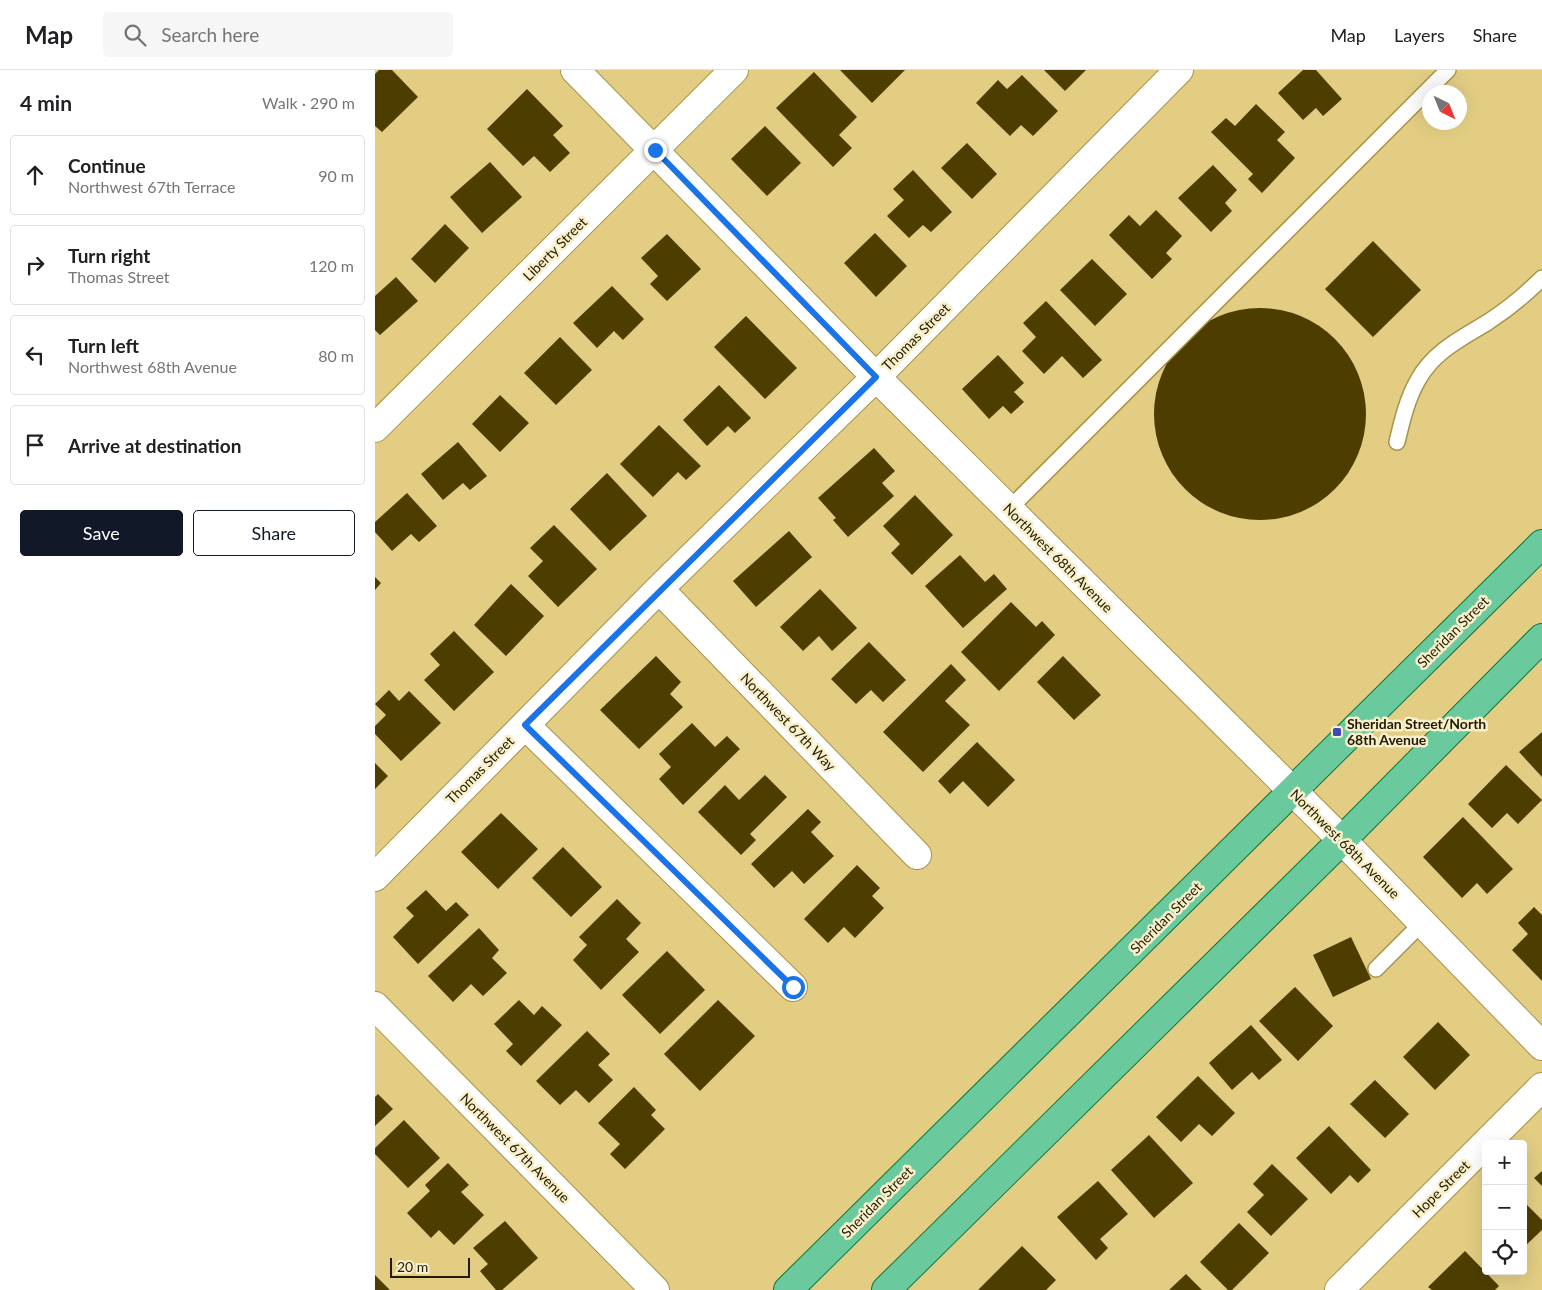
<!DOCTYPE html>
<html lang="en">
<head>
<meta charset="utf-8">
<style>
	body { margin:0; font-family:Lato,sans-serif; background:#f6f6f6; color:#202124 }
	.controls { position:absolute; right:15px; bottom:15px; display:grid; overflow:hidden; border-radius:5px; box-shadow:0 5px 20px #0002 }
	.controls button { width:45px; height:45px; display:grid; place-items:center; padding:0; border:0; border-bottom:1px solid #e0e0e0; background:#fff; color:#202124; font:25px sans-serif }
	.compass { position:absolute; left:1047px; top:15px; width:45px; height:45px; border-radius:50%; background:#fff; box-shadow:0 5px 20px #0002; rotate:137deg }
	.scale { position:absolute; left:15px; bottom:12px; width:80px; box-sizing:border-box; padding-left:5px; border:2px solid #211900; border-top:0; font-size:14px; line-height:18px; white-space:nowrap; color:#211900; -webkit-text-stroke:4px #f8efcb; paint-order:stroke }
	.stop { position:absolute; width:15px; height:15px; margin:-11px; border:4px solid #1a73e8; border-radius:50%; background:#fff }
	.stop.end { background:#1a73e8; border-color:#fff; box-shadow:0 1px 5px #0008 }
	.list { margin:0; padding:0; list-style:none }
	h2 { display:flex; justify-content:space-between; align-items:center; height:65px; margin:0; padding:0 20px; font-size:21px }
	h2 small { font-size:16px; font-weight:400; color:#757577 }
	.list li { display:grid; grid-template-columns:32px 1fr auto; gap:15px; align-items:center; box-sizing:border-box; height:80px; margin:0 10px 10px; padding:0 10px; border:1px solid #e0e0e0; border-radius:5px }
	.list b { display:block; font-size:19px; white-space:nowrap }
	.list p { margin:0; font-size:16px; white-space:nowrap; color:#757577 }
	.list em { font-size:16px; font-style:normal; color:#757577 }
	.actions { display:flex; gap:10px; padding:15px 20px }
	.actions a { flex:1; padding:11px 0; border:1px solid #111827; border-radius:5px; text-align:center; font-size:18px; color:#111827 }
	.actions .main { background:#111827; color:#fff }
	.icon { flex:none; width:28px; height:28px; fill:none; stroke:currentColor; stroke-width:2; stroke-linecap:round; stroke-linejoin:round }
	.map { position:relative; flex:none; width:1167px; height:1220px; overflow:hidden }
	header { display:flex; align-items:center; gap:30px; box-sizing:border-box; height:70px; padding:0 25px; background:#fff; border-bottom:1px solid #e0e0e0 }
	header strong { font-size:24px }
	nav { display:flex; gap:28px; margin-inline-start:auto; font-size:18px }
	.search { width:350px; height:45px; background:#f6f6f6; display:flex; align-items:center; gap:12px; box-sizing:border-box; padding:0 18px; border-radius:5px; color:#757577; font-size:19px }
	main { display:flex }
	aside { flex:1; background:#fff }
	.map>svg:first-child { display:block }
	.building { fill:#4d3e00 }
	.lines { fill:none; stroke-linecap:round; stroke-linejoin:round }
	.service-casing { stroke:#a7934a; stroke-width:18 }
	.minor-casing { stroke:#a7934a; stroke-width:30 }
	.tertiary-casing { stroke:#a7934a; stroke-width:30 }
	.primary-casing { stroke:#0f753d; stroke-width:30 }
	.service { stroke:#fff; stroke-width:15 }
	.minor { stroke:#fff; stroke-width:28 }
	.tertiary { stroke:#fff; stroke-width:28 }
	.primary { stroke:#6aca9e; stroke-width:28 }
	.route { stroke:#1a73e8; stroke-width:6 }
	.poi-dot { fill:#4148bc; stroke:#f8efcb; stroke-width:2 }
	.labels { text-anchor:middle; stroke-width:5; stroke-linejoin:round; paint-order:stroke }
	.street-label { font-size:14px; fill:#211900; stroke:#f8efcb }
	.poi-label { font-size:14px; font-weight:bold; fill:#211900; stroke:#f8efcb; text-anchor:start }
</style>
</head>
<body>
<header>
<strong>Map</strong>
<div class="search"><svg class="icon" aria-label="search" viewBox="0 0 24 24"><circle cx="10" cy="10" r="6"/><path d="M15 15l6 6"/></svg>Search here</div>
<nav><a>Map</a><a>Layers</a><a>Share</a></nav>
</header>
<main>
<aside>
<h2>4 min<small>Walk · 290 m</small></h2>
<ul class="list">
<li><svg class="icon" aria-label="ahead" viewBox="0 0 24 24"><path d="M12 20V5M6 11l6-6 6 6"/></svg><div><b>Continue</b><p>Northwest 67th Terrace</p></div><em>90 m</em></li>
<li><svg class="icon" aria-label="right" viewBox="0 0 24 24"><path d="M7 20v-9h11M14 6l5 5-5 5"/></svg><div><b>Turn right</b><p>Thomas Street</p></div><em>120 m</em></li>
<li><svg class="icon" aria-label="left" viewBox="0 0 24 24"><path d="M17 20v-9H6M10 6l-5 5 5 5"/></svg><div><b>Turn left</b><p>Northwest 68th Avenue</p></div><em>80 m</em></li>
<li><svg class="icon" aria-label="arrive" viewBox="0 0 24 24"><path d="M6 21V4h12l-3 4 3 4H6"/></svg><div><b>Arrive at destination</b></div></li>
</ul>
<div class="actions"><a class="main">Save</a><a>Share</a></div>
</aside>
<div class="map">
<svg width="1167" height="1220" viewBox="0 0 1167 1220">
	<rect width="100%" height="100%" fill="#e2cd83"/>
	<!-- building -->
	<path class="building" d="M 4,0 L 17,0 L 43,27 L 7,62 L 0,56 L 0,4 Z
		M 465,0 L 530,0 L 497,33 Z
		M 669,0 L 711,0 L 690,21 Z
		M 928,0 L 941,0 L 967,29 L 948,46 L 941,38 L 928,50 L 903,23 Z
		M 439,2 L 482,47 L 464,65 L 477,78 L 458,97 L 401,38 Z
		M 647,5 L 683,41 L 658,66 L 646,55 L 635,66 L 601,33 L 623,10 L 632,19 Z
		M 152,19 L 188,56 L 178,65 L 195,83 L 175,102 L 159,86 L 148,96 L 112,59 Z
		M 881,34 L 910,62 L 902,70 L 920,88 L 887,123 L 873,109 L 878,104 L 836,62 L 851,48 L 860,56 Z
		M 390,56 L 426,93 L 392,126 L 356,89 Z
		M 592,73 L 622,104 L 597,129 L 566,98 Z
		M 115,92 L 147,127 L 107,163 L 75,127 Z
		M 838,95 L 862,120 L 850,133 L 857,141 L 836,162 L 803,128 Z
		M 538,100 L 577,142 L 556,162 L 548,155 L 534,168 L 512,146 L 529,130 L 518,119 Z
		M 781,140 L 807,166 L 791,183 L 797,189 L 777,209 L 734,165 L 754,145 L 765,156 Z
		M 70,154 L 94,178 L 60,213 L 36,189 Z
		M 500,163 L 532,196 L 501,227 L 469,193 Z
		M 292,164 L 326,199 L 292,231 L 275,214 L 283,206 L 266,188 Z
		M 998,171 L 1046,220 L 998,267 L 950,219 Z
		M 717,189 L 752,224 L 720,256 L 685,220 Z
		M 21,207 L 43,231 L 5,265 L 0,260 L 0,226 Z
		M 237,216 L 269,249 L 248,270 L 239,261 L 222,278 L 198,253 Z
		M 671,231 L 727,290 L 708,308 L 687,286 L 669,304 L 647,281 L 661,267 L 648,253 Z
		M779 344a106 106 0 1 1 212 0a106 106 0 1 1-212 0Z
		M 371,246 L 422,298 L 390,329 L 339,277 Z
		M 185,267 L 217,300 L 181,335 L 149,303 Z
		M 623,285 L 649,313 L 639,322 L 649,332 L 636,344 L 628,336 L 614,349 L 587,319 Z
		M 344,315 L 376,348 L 360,363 L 353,356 L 332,376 L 308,350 Z
		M 125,325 L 154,353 L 125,382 L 97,354 Z
		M 284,355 L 326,396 L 311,410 L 303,402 L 278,427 L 245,394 Z
		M 83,372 L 112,406 L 95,420 L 88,413 L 68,430 L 46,404 Z
		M 499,378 L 520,401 L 507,413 L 519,426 L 473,467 L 458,450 L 461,448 L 443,428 Z
		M 232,403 L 272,446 L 235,481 L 195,439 Z
		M 32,423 L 62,456 L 44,472 L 36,464 L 17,481 L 0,462 L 0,452 Z
		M 540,425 L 578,465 L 537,505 L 516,483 L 525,474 L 508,456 Z
		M 179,455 L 222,499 L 183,537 L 153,506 L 168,491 L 155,478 Z
		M 414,461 L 437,487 L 381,537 L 358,511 Z
		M 585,485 L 610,512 L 619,504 L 632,519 L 588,558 L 550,516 Z
		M 0,507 L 6,513 L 0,520 Z
		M 136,514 L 169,546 L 131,586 L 99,555 Z
		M 445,519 L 482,558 L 457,581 L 444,566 L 428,581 L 405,557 Z
		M 636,532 L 661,557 L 667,551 L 680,565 L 624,621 L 586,582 Z
		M 79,561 L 119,602 L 79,641 L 49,610 L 65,595 L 55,584 Z
		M 494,572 L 531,610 L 508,632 L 496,620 L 481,634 L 456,609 Z
		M 281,586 L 306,612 L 295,624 L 308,637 L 264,679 L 225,640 Z
		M 688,586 L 726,625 L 699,650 L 662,612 Z
		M 576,594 L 591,610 L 570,631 L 595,655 L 548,702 L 508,662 Z
		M 14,620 L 24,631 L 34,621 L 66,653 L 26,691 L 0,664 L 0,656 L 11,645 L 0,634 Z
		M 317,653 L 340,677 L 352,666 L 365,679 L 308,735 L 284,709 L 296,697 L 284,684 Z
		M 1167,662 L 1167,707 L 1144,682 Z
		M 602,672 L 640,710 L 613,737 L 588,711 L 575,724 L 563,711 Z
		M 0,693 L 13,706 L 0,719 Z
		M 1131,695 L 1167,730 L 1143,754 L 1132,743 L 1117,758 L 1093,734 Z
		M 390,705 L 412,727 L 375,764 L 381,770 L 366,785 L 323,742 L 350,715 L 364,730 Z
		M 433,739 L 446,752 L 436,762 L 459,786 L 429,814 L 417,801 L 399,818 L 376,794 Z
		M 126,743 L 163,779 L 123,819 L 86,782 Z
		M 1088,747 L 1138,799 L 1112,824 L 1102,813 L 1087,828 L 1048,787 Z
		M 188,777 L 227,817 L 196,847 L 157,808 Z
		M 482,795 L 505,818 L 497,826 L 509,838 L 480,868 L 469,857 L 453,873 L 429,849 Z
		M 51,820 L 71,841 L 81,832 L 94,845 L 43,894 L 18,867 L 39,846 L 31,838 Z
		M 242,829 L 266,853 L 251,869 L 264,882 L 226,920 L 198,890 L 212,875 L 204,867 Z
		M 1159,837 L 1167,845 L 1167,911 L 1137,880 L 1153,864 L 1143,853 Z
		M 104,858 L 124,880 L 117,888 L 132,903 L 108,926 L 96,914 L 78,932 L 53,906 Z
		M 976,867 L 996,909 L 958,927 L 938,885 Z
		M 292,881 L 330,920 L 285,964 L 247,925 Z
		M 920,917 L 958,956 L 923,991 L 884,951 Z
		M 144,930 L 159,945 L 167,936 L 187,955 L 146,996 L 131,981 L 138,974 L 119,954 Z
		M 343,930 L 380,966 L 325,1021 L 289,984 Z
		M 1063,952 L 1095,985 L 1060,1020 L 1028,987 Z
		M 876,955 L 907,990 L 884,1010 L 877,1002 L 857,1020 L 834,993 Z
		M 212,961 L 235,984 L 223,995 L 238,1010 L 214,1033 L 201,1020 L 185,1035 L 161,1011 Z
		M 823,1006 L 860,1043 L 837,1066 L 824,1054 L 806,1072 L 781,1047 Z
		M 1000,1010 L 1034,1044 L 1010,1068 L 975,1034 Z
		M 259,1017 L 281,1040 L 276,1045 L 290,1059 L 250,1099 L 235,1084 L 245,1074 L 223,1053 Z
		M 3,1024 L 18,1039 L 0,1056 L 0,1027 Z
		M 29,1050 L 65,1088 L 33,1118 L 0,1084 L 0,1078 Z
		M 954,1056 L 996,1100 L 983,1113 L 975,1105 L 956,1124 L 921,1088 Z
		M 774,1065 L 818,1113 L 779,1148 L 736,1100 Z
		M 73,1093 L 94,1115 L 86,1122 L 109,1145 L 79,1175 L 64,1160 L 56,1168 L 32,1143 L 55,1121 L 50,1115 Z
		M 897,1094 L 933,1129 L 896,1166 L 872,1142 L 889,1125 L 878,1114 Z
		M 1167,1101 L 1167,1116 L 1159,1108 Z
		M 723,1111 L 753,1144 L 725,1169 L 733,1178 L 721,1190 L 682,1147 Z
		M 1148,1131 L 1167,1150 L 1167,1160 L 1148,1178 Z
		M 130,1151 L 163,1188 L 127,1220 L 121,1220 L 105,1201 L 113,1194 L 98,1178 Z
		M 864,1153 L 894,1183 L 857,1220 L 853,1220 L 825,1192 Z
		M 647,1176 L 681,1210 L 671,1220 L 603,1220 Z
		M 1090,1181 L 1124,1216 L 1120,1220 L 1057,1220 L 1053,1217 Z
		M 811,1204 L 827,1220 L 794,1220 Z
		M 0,1205 L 15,1220 L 0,1220 Z"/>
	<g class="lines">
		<!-- service casing -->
		<g class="service-casing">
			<path id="service" d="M 1022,372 C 1027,351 1032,329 1043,310 C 1059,281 1087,268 1113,252 C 1133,239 1150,225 1167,208
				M 634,439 L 1073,0
				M 1001,899 L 1047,853"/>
		</g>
		<!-- minor casing -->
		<g class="minor-casing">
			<path id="minor" d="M 0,358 L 359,0
				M 284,519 L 542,785
				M 150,655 L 418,917
				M 0,807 L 284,519 L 501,307 L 804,0
				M 0,936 L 280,1220
				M 964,1220 L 1167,1017"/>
		</g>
		<!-- tertiary casing -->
		<g class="tertiary-casing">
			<path id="tertiary" d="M 200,0 L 501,307 L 967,770 L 1167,976"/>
		</g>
		<!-- primary casing -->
		<g class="primary-casing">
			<path id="primary" d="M 413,1220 L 1167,474
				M 511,1220 L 967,770 L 1167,568"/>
		</g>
		<!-- service -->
		<use href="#service" class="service"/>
		<!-- minor -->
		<use href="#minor" class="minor"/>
		<!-- tertiary -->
		<use href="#tertiary" class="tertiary"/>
		<!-- primary -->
		<use href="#primary" class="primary"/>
	</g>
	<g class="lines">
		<!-- route -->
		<path class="route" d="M 280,80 L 501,307 L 150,655 L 418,917"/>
	</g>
	<!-- markers -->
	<rect class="poi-dot" x="957" y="657" width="10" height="10" rx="2.5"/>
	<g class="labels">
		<!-- street labels -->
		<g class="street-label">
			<text transform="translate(180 179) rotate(-45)" y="5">Liberty Street</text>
			<text transform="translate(541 267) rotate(-45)" y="5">Thomas Street</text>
			<text transform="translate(683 488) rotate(45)" y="5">Northwest 68th Avenue</text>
			<text transform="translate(1078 562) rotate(-45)" y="5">Sheridan Street</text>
			<text transform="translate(413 652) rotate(46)" y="5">Northwest 67th Way</text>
			<text transform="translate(105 700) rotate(-45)" y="5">Thomas Street</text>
			<text transform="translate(970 774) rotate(45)" y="5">Northwest 68th Avenue</text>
			<text transform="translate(791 848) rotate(-45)" y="5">Sheridan Street</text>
			<text transform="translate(140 1078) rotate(45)" y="5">Northwest 67th Avenue</text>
			<text transform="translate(1066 1119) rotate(-45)" y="5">Hope Street</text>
			<text transform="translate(502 1132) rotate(-45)" y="5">Sheridan Street</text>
		</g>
		<!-- poi labels -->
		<g class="poi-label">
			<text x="972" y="659">Sheridan Street/North<tspan x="972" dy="16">68th Avenue</tspan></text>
		</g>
	</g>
</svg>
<div class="controls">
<button>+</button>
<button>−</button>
<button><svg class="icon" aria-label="locate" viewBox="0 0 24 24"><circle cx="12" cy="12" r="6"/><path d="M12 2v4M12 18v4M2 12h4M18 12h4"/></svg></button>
</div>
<svg class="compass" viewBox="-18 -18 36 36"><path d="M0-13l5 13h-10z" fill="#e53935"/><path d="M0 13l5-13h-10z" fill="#757577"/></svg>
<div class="scale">20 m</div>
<div class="stop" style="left:418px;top:917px"></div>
<div class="stop end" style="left:280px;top:80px"></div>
</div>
</main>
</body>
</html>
